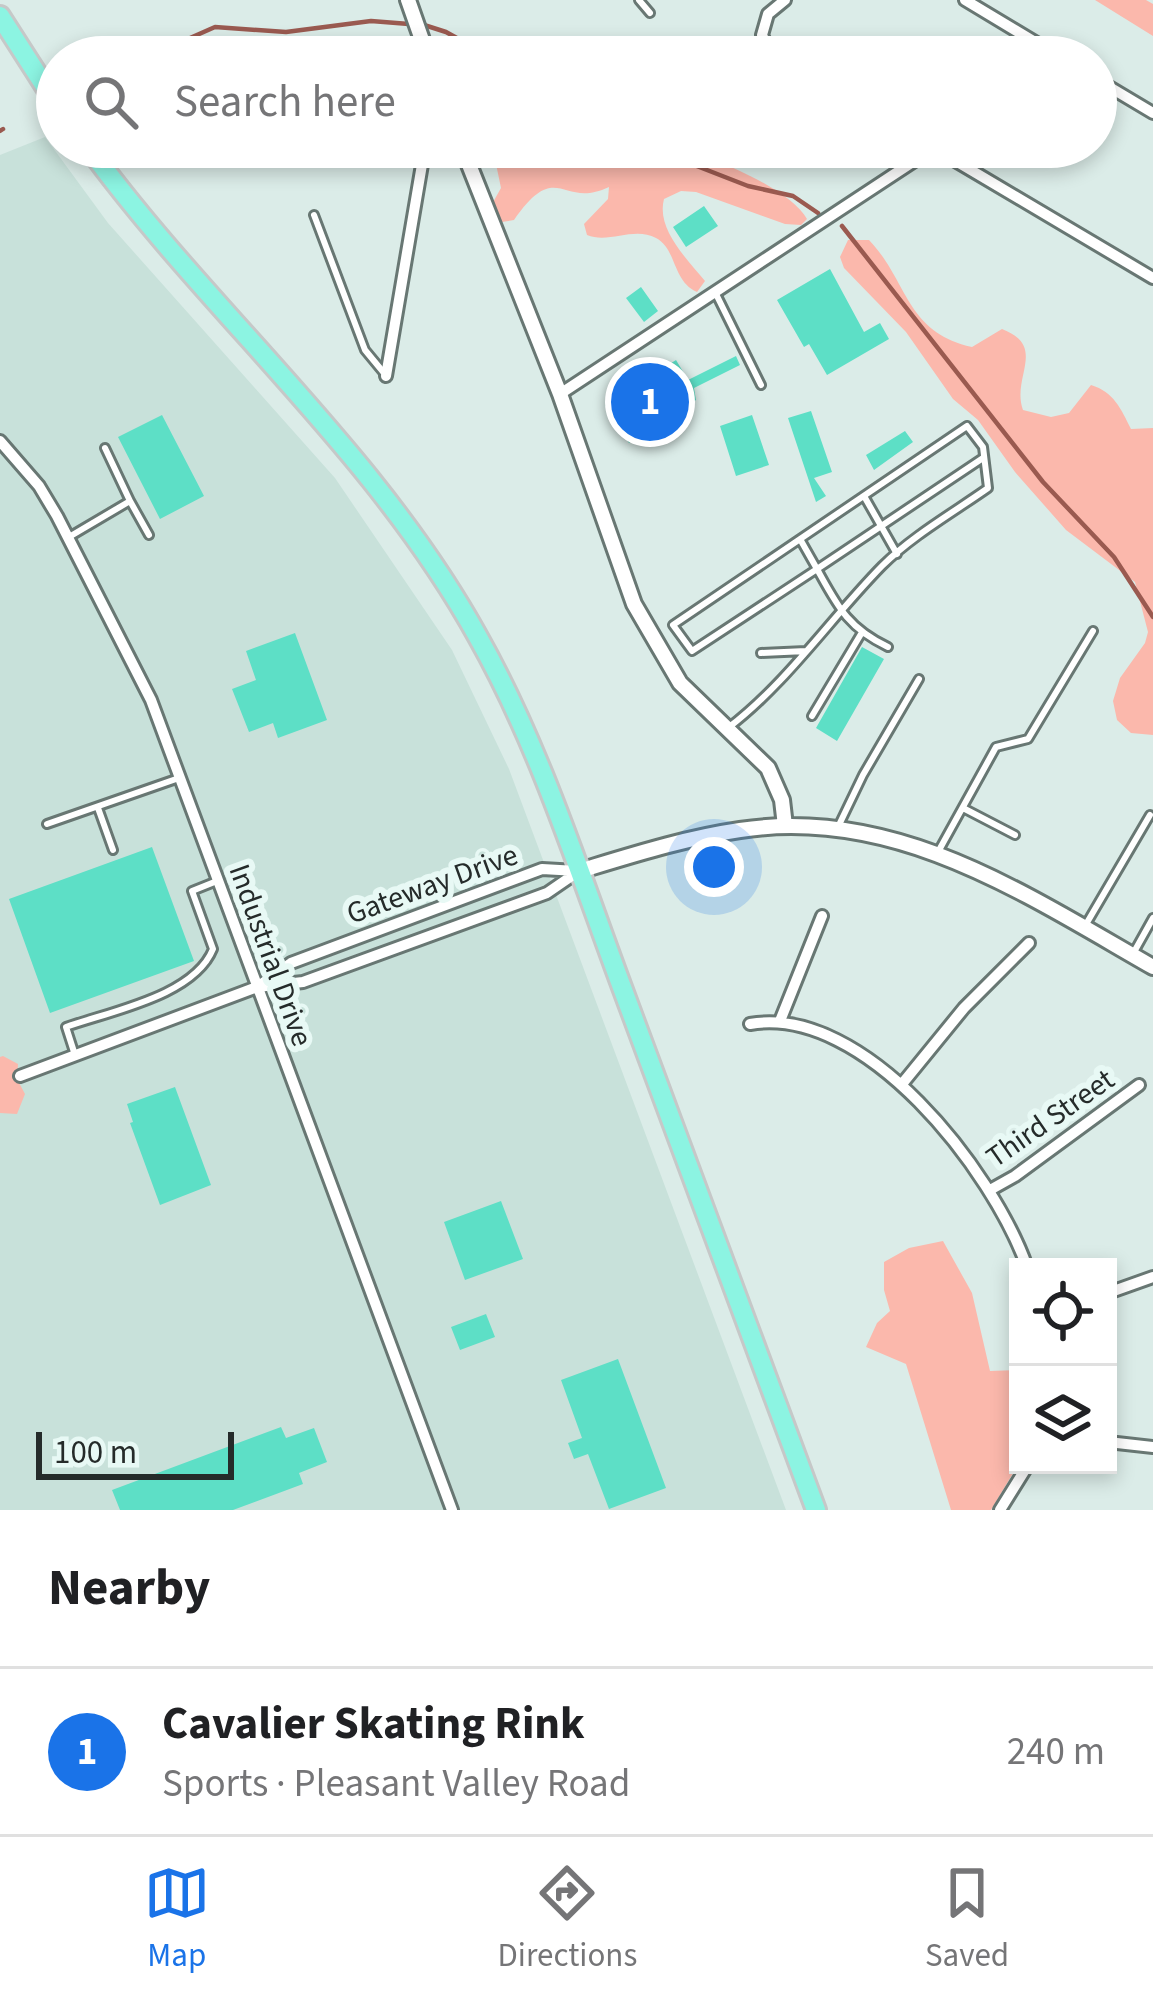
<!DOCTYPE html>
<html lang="en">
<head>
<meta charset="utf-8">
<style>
	body { margin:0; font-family:"Source Sans 3",sans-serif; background:#f6f6f6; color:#202124 }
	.controls { position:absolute; right:36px; bottom:36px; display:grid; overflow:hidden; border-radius:0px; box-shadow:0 6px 18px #0003 }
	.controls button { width:108px; height:108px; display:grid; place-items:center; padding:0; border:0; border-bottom:3px solid #e0e0e0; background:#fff; color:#202124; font:60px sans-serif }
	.scale { position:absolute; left:36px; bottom:30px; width:198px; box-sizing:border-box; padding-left:12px; border:6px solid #252b2a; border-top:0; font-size:33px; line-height:42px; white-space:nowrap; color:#252b2a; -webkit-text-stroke:9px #e8f9f5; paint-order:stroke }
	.you { position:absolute; left:714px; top:867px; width:42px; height:42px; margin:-30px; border:9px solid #fff; border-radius:50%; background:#1a73e8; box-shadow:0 0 0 18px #1a73e833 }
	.badge { display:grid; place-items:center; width:78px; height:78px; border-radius:50%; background:#1a73e8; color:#fff; font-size:39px; font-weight:700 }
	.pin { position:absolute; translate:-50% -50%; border:6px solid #fff; box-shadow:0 3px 12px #0006 }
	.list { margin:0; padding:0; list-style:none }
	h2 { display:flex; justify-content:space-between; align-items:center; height:156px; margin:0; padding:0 48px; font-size:51px }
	h2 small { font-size:39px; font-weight:400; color:#757577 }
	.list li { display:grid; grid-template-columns:78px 1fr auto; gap:36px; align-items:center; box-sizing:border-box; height:168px; padding:0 48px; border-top:3px solid #e0e0e0 }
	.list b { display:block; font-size:45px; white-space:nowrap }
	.list p { margin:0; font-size:39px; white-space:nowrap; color:#757577 }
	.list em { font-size:39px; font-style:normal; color:#757577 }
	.icon { flex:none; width:66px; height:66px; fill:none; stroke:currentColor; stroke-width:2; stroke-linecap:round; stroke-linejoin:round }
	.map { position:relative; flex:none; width:1153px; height:1510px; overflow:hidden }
	.search { position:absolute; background:#fff; box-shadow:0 6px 18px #0003; left:36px; right:36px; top:36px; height:132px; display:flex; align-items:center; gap:30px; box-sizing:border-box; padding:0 42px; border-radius:66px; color:#757577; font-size:45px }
	.sheet { height:324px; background:#fff }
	nav { display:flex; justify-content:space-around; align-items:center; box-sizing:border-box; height:168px; border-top:3px solid #e0e0e0; background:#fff; font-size:33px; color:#757577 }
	nav a { display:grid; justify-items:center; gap:6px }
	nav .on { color:#1a73e8 }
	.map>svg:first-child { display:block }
	.built { fill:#c8e1da }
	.green { fill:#fbb8ac }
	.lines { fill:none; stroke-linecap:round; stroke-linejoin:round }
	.stream { stroke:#9a5a50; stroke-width:4.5 }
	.building { fill:#5ddfc6 }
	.service-casing { stroke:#687773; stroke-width:12 }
	.minor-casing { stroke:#687773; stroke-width:16 }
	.tertiary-casing { stroke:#687773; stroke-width:20 }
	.primary-casing { stroke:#c6c8c8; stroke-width:24 }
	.service { stroke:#fff; stroke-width:6 }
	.minor { stroke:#fff; stroke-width:10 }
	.tertiary { stroke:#fff; stroke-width:14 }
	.primary { stroke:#8cf4e2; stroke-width:18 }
	.labels { text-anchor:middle; stroke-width:12; stroke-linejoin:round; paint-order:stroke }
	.street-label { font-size:30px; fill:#252b2a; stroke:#e8f9f5 }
</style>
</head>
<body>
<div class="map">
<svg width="1153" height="1510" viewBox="0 0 1153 1510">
	<rect width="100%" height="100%" fill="#dbece8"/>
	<!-- built -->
	<path class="built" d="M 45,137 L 108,223 L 335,478 L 452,650 L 509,769 L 786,1510 L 0,1510 L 0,155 Z"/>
	<!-- green -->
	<path class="green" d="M 1095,0 L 1146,0 L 1153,4 L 1153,36 Z
		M 542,147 C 582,147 626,142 666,147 C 702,151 789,187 807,219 L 801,225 L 785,224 L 696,192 L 681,191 L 664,199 C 656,229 687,259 705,281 L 697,292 C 672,281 677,249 656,238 C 634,226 609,244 587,235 L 584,224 L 608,199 L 609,187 C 561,210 558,157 514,220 L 502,222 L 492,204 L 501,188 L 496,164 Z
		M 848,240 L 869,240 C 909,282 905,332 972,347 L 1002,329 C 1048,347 1011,377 1023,410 L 1051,417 L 1069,413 L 1091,385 C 1114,392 1121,409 1131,429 L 1153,428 L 1153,735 L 1131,733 L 1117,720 L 1113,701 L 1120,678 L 1145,643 L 1148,632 L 1135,582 L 1066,530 L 1015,472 L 978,420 L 953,399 L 906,332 L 844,268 L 840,257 Z
		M 3,1056 L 18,1064 L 17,1079 L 25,1094 L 17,1114 L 0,1113 L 0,1057 Z
		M 943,1241 L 972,1293 L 990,1371 L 1018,1370 L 1018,1465 L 991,1510 L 951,1510 L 906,1364 L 866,1347 L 877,1323 L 890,1311 L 884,1290 L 884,1262 L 909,1248 Z"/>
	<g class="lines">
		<!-- stream -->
		<path class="stream" d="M 421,24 L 446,32 L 491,57
			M 147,57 L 215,27 L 286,32 L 371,21 L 409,24
			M 0,131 L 3,129
			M 648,147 L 748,186 L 793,196 L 818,213
			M 842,226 L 1043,482 L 1114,557 L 1153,617"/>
	</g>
	<!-- building -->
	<path class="building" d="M 704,206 L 718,226 L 686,247 L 673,227 Z
		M 830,269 L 864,332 L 880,323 L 889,339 L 827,375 L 809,344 L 804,347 L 777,300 Z
		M 641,287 L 658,311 L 644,322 L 626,298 Z
		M 736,356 L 740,365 L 694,388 L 696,400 L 629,443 L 605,405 L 676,360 L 688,380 Z
		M 811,411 L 832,472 L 814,478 L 826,496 L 816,502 L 788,418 Z
		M 162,415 L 204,496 L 160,519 L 118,437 Z
		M 752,415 L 769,465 L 736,476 L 720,426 Z
		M 905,431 L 913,442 L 874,470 L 866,455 Z
		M 295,633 L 327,720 L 278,738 L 273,723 L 249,732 L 232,689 L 256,680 L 246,651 Z
		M 862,647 L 884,659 L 837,741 L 816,728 Z
		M 152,847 L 194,961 L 50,1013 L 9,899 Z
		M 175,1087 L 211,1185 L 160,1205 L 130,1123 L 133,1122 L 127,1104 Z
		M 501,1201 L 523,1259 L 465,1280 L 444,1222 Z
		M 486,1314 L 495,1337 L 460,1350 L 451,1327 Z
		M 618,1359 L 666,1488 L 609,1509 L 588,1454 L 574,1459 L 568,1443 L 582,1438 L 561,1380 Z
		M 281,1427 L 286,1438 L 314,1428 L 327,1462 L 299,1473 L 303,1484 L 233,1510 L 120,1510 L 112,1490 Z"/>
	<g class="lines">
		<!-- service casing -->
		<g class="service-casing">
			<path id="service" d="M 639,0 L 650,13
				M 314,215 L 365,350 L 384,373
				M 716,294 L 761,385
				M 105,448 L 130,501
				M 864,496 L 897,554
				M 69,537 L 130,501 L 149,535
				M 800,539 L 817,569 L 983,458
				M 761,653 L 806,651
				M 812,716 L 861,634
				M 728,728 C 787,683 830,619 882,566 C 912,536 954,512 988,488 L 983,447 L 967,426 L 673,625 L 692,651 L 817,569 C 838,607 848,628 888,647
				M 98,808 L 113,850
				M 963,808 L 1015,835
				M 47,824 L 179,778
				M 838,827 L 863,775 L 919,679
				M 938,852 L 996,747 L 1028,739 L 1093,631
				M 1085,926 L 1150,815
				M 1134,952 L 1153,918
				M 75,1055 L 66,1027 C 111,1011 194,996 213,949 L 192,891 L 217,881"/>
		</g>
		<!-- minor casing -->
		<g class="minor-casing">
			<path id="minor" d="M 965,0 L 1060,57
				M 783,57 L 767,46 L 762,35 L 768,14 L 785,0
				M 1096,79 L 1153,113
				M 932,147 L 1153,278
				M 386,376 L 425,147
				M 560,394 L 934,148
				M 0,441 L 39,486 L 57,516 L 151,700 L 452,1510
				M 260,985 L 291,963 L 542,869 L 577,871
				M 780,1021 L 822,916
				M 750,1024 C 865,1004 993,1171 1027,1267
				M 20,1076 L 257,987 L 303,982 L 547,893 L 579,871
				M 902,1084 L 964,1008 L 1029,943
				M 990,1190 L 1015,1176 L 1139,1085
				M 1108,1293 L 1153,1277
				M 1108,1442 L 1153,1447
				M 1000,1510 L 1028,1465"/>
		</g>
		<!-- tertiary casing -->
		<g class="tertiary-casing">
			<path id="tertiary" d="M 408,0 L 428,57
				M 462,147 L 560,394 L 634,604 L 680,683 L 768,768 L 782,800 L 785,826
				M 579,871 C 632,855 685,838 740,830 C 895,806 1025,894 1153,967"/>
		</g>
		<!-- primary casing -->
		<g class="primary-casing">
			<path id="primary" d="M 0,16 L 57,105
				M 88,147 C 211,315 376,452 478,637 C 540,747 579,872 623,990 C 687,1163 752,1337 816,1510"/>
		</g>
		<!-- service -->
		<use href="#service" class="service"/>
		<!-- minor -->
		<use href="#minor" class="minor"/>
		<!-- tertiary -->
		<use href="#tertiary" class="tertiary"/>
		<!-- primary -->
		<use href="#primary" class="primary"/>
	</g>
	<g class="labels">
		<!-- street labels -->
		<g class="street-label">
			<text transform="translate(432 884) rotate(-20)" y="10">Gateway Drive</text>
			<text transform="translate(271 955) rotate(70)" y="10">Industrial Drive</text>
			<text transform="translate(1050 1118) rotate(-35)" y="10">Third Street</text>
		</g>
	</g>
</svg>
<div class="controls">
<button><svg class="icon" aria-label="locate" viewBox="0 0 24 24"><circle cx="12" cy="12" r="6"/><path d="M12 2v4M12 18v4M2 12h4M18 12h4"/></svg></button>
<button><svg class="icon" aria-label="layers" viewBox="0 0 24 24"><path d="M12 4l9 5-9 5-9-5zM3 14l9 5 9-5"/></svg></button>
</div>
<div class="scale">100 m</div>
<div class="you"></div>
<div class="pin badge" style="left:650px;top:402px">1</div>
<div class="search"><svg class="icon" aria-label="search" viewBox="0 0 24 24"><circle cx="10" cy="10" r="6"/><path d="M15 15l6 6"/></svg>Search here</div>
</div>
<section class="sheet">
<h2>Nearby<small></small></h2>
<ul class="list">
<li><span class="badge">1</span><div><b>Cavalier Skating Rink</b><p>Sports · Pleasant Valley Road</p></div><em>240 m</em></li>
</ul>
</section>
<nav>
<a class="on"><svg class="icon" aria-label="map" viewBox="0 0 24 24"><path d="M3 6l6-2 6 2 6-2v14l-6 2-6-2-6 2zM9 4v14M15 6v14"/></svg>Map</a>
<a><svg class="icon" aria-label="directions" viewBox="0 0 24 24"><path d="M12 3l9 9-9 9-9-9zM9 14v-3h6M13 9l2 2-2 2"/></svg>Directions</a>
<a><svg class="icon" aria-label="saved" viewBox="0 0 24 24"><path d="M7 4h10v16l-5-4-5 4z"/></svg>Saved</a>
</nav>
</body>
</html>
